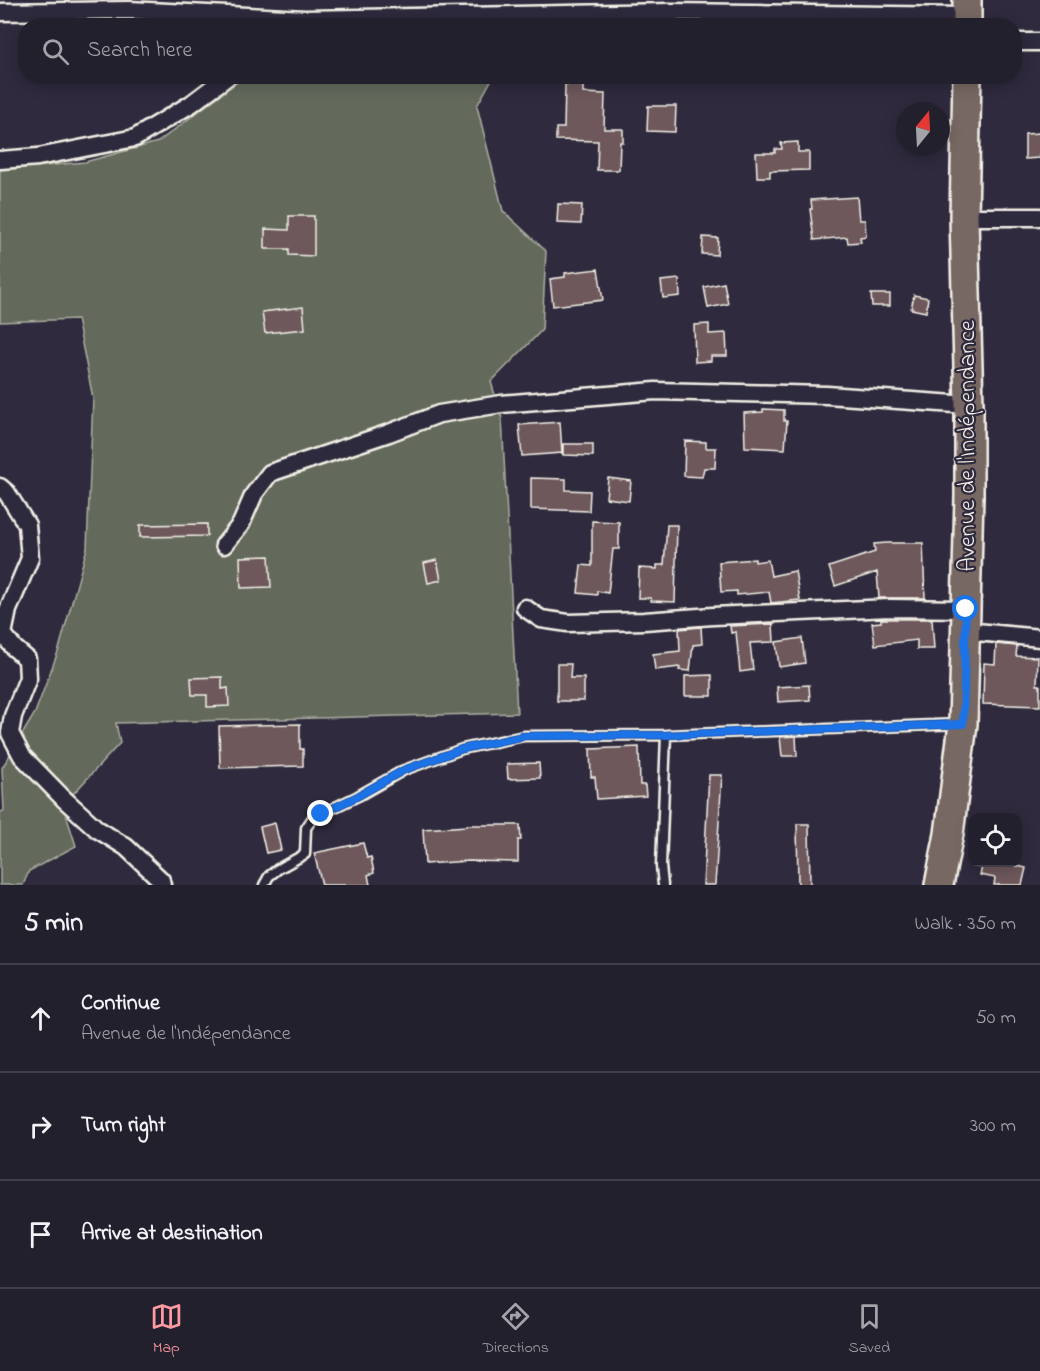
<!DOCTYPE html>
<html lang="en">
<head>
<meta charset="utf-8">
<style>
	body { margin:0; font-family:"Indie Flower",sans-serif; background:#2b2836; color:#f1f3f6 }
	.controls { position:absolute; right:18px; bottom:18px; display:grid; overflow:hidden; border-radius:12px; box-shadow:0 3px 15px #0003 }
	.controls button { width:54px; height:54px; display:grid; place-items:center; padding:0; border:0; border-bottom:2px solid #403e4a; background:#23202e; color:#f1f3f6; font:30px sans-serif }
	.compass { position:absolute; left:896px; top:102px; width:54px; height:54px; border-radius:50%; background:#23202e; box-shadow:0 3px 15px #0003; rotate:18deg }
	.stop { position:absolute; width:18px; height:18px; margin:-14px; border:4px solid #1a73e8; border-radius:50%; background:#fff }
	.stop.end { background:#1a73e8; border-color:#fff; box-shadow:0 2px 6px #0008 }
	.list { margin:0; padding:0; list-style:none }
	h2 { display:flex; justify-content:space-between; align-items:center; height:78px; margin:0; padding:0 24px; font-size:26px }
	h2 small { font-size:20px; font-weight:400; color:#a3a3aa }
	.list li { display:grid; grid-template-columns:39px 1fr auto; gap:18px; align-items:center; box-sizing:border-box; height:108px; padding:0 24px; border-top:2px solid #403e4a }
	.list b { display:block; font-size:22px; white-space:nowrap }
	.list p { margin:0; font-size:20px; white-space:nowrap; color:#a3a3aa }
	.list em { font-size:20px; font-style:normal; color:#a3a3aa }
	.icon { flex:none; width:33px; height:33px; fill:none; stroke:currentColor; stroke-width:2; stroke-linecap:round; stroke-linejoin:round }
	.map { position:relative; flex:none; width:1040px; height:885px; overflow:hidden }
	.search { position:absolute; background:#23202e; box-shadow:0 3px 15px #0003; left:18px; right:18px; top:18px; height:66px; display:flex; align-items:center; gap:15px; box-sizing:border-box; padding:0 21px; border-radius:24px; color:#a3a3aa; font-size:22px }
	.sheet { height:402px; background:#23202e }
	nav { display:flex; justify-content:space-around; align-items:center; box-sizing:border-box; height:84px; border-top:2px solid #403e4a; background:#23202e; font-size:16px; color:#a3a3aa }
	nav a { display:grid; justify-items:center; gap:3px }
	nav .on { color:#ff9aa2 }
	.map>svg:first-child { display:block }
	.green { fill:#646a5c; stroke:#acaea2; stroke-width:1.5 }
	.building { fill:#6e595b; stroke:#f4f1e8; stroke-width:1.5 }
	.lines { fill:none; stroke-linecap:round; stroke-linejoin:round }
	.lane-casing { stroke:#f4f1e8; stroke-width:13 }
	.street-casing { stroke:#f4f1e8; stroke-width:21 }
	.primary-casing { stroke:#f4f1e8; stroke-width:32 }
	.lane { stroke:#2f2a3d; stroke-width:8 }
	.street { stroke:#2f2a3d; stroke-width:16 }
	.primary { stroke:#776864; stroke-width:27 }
	.route { stroke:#1a73e8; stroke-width:8 }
	.labels { text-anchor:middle; stroke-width:4.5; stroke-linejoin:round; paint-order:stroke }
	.street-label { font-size:24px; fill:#f4f1e8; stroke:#2f2a3d }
</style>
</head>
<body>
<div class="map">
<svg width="1040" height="885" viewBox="0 0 1040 885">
	<rect width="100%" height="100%" fill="#2f2a3d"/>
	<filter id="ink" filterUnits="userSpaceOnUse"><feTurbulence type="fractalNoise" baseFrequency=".0167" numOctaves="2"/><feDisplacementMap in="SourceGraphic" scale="12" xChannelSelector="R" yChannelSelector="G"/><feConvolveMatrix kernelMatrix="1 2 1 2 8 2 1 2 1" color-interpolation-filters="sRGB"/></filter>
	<g filter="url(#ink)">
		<!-- green -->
		<path class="green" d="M 244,77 L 493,77 L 477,106 L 503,211 L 546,251 L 542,330 L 491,382 L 502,418 L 517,713 L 116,723 L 120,743 L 63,805 L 76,846 L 29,871 L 23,885 L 0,885 L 0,812 L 4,811 L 2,768 L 35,713 L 59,649 L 87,548 L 93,398 L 77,319 L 0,322 L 0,170 L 85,162 L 158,142 Z"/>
		<!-- building -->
		<path class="building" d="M 565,84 L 583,84 L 583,93 L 605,94 L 604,129 L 623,129 L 623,142 L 620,142 L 619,170 L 597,170 L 598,141 L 556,140 L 556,128 L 564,128 Z
			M 648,106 L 676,106 L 675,132 L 647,131 Z
			M 1040,133 L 1040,158 L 1025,159 L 1025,134 Z
			M 798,142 L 798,152 L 809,152 L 809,170 L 770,171 L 770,177 L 757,177 L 756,153 L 775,153 L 775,149 L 782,149 L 781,143 Z
			M 857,197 L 859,220 L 865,220 L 866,236 L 860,237 L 861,242 L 848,243 L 847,237 L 814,240 L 810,209 L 812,209 L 811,200 Z
			M 558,204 L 582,205 L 581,224 L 557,223 Z
			M 289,216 L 314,216 L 314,256 L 289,255 L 289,249 L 265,249 L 265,229 L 289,230 Z
			M 703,237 L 718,238 L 717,255 L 702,254 Z
			M 598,269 L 603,300 L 553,306 L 550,279 L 565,277 L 565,273 Z
			M 679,279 L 680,296 L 663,298 L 661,281 Z
			M 724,283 L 728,304 L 708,308 L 704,287 Z
			M 871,294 L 890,294 L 890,306 L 872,306 Z
			M 914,295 L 928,298 L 926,312 L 911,309 Z
			M 303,307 L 305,329 L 265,333 L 262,312 Z
			M 709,324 L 709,334 L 726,333 L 727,356 L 711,356 L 711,361 L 695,362 L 694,325 Z
			M 763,409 L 784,410 L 784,421 L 787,421 L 785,449 L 745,447 L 744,413 L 763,412 Z
			M 560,422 L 562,453 L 522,456 L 519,425 Z
			M 685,441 L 706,442 L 706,448 L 716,448 L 715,468 L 704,468 L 702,477 L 684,476 Z
			M 563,444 L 593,444 L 593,456 L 563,455 Z
			M 531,478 L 566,479 L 566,490 L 590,491 L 589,511 L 531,509 Z
			M 608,478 L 631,481 L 629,501 L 606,498 Z
			M 592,521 L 619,522 L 619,549 L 613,549 L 608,593 L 597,591 L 597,595 L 578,593 L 581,565 L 592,566 Z
			M 207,524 L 207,536 L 140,537 L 140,525 Z
			M 667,525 L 677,525 L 675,602 L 651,601 L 651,598 L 638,598 L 639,568 L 657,569 L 657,565 L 664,565 Z
			M 887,543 L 923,543 L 925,598 L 879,598 L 877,572 L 835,586 L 829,567 L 875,552 L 874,544 Z
			M 269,556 L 271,587 L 241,588 L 240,557 Z
			M 755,559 L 755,562 L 768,560 L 771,576 L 795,571 L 800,600 L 771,603 L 769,592 L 737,595 L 737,591 L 721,592 L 719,562 Z
			M 437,560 L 441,580 L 428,583 L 424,563 Z
			M 881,619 L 932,619 L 934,649 L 917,649 L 917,640 L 875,645 L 872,623 L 881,622 Z
			M 773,624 L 774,642 L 750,643 L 753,670 L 740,672 L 736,632 L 731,633 L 730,626 Z
			M 701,627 L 702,644 L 693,645 L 690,671 L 679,670 L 680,667 L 655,670 L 653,654 L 680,651 L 679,629 Z
			M 802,638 L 805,663 L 779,667 L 776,642 Z
			M 996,644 L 1017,646 L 1016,656 L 1038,657 L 1037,685 L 1040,685 L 1040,706 L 983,704 L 984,663 L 995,664 Z
			M 557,664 L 571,664 L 570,678 L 584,678 L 584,701 L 557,701 Z
			M 712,675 L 712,696 L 685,696 L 685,676 Z
			M 222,677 L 222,689 L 228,688 L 229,706 L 207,707 L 207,695 L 192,695 L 191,678 Z
			M 809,685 L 810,700 L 778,702 L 777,687 Z
			M 300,724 L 300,749 L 303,749 L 303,766 L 220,768 L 219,726 Z
			M 796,736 L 797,756 L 782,756 L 780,737 Z
			M 639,747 L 640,785 L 645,785 L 646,796 L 597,799 L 595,777 L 591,777 L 590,749 Z
			M 539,763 L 540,778 L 508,779 L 507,764 Z
			M 709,775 L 722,775 L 715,885 L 703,885 Z
			M 275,823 L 281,850 L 266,853 L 260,827 Z
			M 797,824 L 809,824 L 810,885 L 798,885 Z
			M 467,825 L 520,825 L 521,840 L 518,840 L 518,862 L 469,861 L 425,864 L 423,829 L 467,826 Z
			M 363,843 L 367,858 L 371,857 L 374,873 L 368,875 L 370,885 L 322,885 L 314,853 Z
			M 983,862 L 1001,862 L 1026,868 L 1022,885 L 994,885 L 995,878 L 980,875 Z"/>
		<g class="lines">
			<!-- lane casing -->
			<g class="lane-casing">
				<path id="lane" d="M 264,885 L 269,876 L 278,869 L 305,854 L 306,828 L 312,819 L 321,814 L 358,796 L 404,770 L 462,749 L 524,736 L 666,735 L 960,724
					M 663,885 L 661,866 L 666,735"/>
			</g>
			<!-- street casing -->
			<g class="street-casing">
				<path id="street" d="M 0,12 L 129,10 L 305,19 L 669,12 L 967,16
					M 1014,42 L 1040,42
					M 0,160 L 38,157 L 135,138 L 191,104 L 228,76
					M 964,217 L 1040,217
					M 0,487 L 7,493 L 27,525 L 30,558 L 8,610 L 3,634 L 14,648 L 27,659 L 28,678 L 13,716 L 10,733 L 22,756 L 64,799 L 97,829 L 126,847 L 161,880 L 162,885
					M 224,545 L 241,524 L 254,494 L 270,473 L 389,433 L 439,414 L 501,404 L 655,391 L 827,395 L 969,405
					M 525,608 L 541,619 L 568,623 L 644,621 L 713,616 L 890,608 L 965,609
					M 966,631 L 1040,638"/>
			</g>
			<!-- primary casing -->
			<g class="primary-casing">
				<path id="primary" d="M 967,0 L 967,26
					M 939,885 L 949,834 L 963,724 L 969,496 L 969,405 L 964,217 L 967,76"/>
			</g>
			<!-- lane -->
			<use href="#lane" class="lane"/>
			<!-- street -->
			<use href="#street" class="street"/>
			<!-- primary -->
			<use href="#primary" class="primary"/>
		</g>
	</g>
	<g class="lines" filter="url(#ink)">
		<!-- route -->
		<path class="route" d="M 321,814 L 358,796 L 404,770 L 462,749 L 524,736 L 666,735 L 963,724 L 966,609"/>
	</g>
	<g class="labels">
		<!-- street labels -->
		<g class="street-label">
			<text transform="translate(966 446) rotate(-90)" y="8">Avenue de l'Indépendance</text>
		</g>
	</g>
</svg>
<div class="controls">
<button><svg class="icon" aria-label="locate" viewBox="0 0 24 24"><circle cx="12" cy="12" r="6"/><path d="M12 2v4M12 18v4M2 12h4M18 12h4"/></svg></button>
</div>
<svg class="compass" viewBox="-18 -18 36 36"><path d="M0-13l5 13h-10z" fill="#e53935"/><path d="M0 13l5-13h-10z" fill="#a3a3aa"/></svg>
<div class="stop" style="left:966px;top:609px"></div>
<div class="stop end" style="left:321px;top:814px"></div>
<div class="search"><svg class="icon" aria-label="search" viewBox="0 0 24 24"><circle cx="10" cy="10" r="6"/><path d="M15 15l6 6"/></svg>Search here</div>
</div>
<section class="sheet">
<h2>5 min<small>Walk · 350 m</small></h2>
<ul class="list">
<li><svg class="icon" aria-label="ahead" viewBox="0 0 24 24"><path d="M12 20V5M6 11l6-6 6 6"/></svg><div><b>Continue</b><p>Avenue de l'Indépendance</p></div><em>50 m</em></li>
<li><svg class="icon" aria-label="right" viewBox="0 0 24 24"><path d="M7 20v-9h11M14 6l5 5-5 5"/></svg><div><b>Turn right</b></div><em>300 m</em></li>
<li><svg class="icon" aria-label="arrive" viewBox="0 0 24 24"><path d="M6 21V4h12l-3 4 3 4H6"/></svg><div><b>Arrive at destination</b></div></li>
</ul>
</section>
<nav>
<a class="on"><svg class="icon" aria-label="map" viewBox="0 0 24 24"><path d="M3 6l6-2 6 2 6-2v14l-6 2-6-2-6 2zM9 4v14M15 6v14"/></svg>Map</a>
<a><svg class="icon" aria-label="directions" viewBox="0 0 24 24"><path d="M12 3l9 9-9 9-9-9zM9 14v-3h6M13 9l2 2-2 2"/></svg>Directions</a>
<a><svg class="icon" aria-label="saved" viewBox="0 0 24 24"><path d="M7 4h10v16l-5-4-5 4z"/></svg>Saved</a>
</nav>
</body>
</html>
